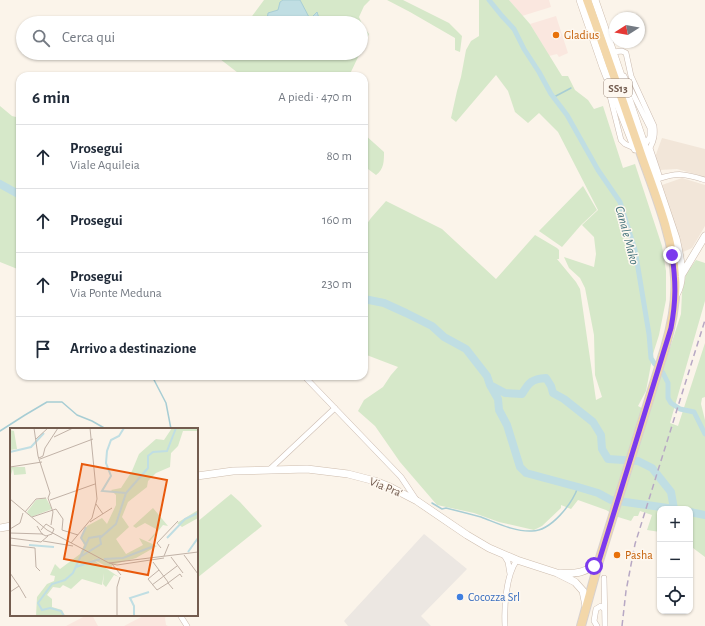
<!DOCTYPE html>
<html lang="it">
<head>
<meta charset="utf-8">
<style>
	body { margin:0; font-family:"Alegreya Sans",sans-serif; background:#f2f2f3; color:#1f2937 }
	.controls { position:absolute; right:12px; bottom:12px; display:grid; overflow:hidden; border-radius:8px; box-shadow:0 1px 3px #0004 }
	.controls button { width:36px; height:36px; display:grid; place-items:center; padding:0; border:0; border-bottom:1px solid #e0e1e3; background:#fff; color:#1f2937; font:20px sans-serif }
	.compass { position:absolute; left:609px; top:12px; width:36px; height:36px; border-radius:50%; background:#fff; box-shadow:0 1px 3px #0004; rotate:259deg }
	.stop { position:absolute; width:12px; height:12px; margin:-9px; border:3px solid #7c3aed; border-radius:50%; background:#fff }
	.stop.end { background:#7c3aed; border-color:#fff; box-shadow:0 1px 4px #0008 }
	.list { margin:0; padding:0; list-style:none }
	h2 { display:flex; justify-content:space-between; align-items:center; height:52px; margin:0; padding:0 16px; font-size:17px }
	h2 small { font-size:13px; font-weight:400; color:#747a83 }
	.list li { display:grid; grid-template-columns:26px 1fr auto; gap:12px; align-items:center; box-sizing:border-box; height:64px; padding:0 16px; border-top:1px solid #e0e1e3 }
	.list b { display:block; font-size:15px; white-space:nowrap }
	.list p { margin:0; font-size:13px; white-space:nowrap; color:#747a83 }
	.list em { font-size:13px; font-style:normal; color:#747a83 }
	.icon { flex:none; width:22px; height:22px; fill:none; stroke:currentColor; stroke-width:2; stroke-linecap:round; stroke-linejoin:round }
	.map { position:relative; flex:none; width:705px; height:626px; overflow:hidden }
	.search { position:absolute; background:#fff; box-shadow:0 1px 3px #0004; left:16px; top:16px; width:352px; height:44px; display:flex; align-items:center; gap:10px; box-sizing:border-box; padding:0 14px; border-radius:22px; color:#747a83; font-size:15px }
	.panel { position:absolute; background:#fff; box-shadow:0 1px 3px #0004; left:16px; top:72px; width:352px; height:308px; border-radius:12px }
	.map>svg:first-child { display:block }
	.residential { fill:#f2e6d9 }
	.commercial { fill:#fae7df }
	.industrial { fill:#ece7e2 }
	.green { fill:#d6e8c9 }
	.water { fill:#c0dee3; stroke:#a7cdd4 }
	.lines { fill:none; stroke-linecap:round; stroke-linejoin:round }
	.stream { stroke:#a7cdd4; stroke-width:1.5 }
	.canal { stroke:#c0dee3; stroke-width:5 }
	.river { stroke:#c0dee3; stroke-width:8 }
	.street-casing { stroke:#ccbcb1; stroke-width:6 }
	.secondary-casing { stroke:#cebdae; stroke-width:8 }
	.primary-casing { stroke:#d8d1ce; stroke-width:10 }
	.street { stroke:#fff; stroke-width:5 }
	.secondary { stroke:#fff; stroke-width:7 }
	.primary { stroke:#f3d7a9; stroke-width:8 }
	.rail { stroke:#b7a8c4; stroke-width:1.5; stroke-dasharray:6 4; stroke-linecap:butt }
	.route { stroke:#7c3aed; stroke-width:5 }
	.food-dot { fill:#e8710a; stroke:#fef8f0; stroke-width:1.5 }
	.shop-dot { fill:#3f7fe0; stroke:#fef8f0; stroke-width:1.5 }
	.labels { text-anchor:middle; stroke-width:3; stroke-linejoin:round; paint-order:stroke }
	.shield { fill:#fef8f0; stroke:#9d8b7f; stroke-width:1 }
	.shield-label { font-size:11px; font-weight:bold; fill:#735c4f }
	.food-label { font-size:12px; fill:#c56008; stroke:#fef8f0; text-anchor:start }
	.street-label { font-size:12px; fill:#735c4f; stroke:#fef8f0 }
	.shop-label { font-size:12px; fill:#366cbe; stroke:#fef8f0; text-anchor:start }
	.water-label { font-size:13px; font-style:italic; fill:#47757e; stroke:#fef8f0 }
	.inset-river { fill:none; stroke:#c0dee3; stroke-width:2 }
	.inset-road { fill:none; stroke:#c1b2a7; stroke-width:1 }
	.view { fill:#e8590c; fill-opacity:0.15; stroke:#e8590c; stroke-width:2 }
	.inset-edge { fill:none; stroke:#735c4f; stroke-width:2 }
</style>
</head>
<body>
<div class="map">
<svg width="705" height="626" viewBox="0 0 705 626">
	<rect width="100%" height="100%" fill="#fbf4ea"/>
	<!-- residential -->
	<path class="residential" d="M 662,138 L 705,149 L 705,177 L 677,169 L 659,170 L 655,157 Z
		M 682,178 L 705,185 L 705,226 L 692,248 L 683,252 L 682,252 L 662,185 Z"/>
	<!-- commercial -->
	<path class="commercial" d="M 509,0 L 549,0 L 551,7 L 522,16 Z
		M 556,16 L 568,53 L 559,57 L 557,54 L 549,56 L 530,24 Z
		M 87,615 L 92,615 L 98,626 L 66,626 Z
		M 145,615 L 167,615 L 165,618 L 166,625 L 168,626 L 124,626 Z"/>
	<!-- industrial -->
	<path class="industrial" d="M 424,534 L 467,569 L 421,616 L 431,626 L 348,626 L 344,621 Z"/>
	<!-- green -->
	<path class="green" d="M 264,0 L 283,0 L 280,2 L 278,10 L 268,13 L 267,20 L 263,23 L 247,23 Z
		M 300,0 L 370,0 L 364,6 L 359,17 L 364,28 L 369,34 L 361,51 L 361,23 L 311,23 L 313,21 L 317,13 L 310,20 Z
		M 387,0 L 403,0 L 449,23 L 462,36 L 460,52 L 455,50 L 455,38 L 410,12 Z
		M 479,0 L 509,0 L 530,24 L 562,76 L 568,76 L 575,90 L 588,100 L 594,109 L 603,106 L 623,168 L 635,164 L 662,246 L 666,271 L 666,300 L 659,335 L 653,354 L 646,391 L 638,406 L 649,412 L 681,314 L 682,293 L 686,274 L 696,260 L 705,263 L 705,301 L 670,423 L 678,426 L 705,343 L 705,397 L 702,398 L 701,404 L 705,420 L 705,557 L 693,548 L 690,542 L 690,509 L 660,509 L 660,532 L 647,530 L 652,515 L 640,511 L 638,516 L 634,516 L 631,521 L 618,517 L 606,510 L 578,500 L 571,509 L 561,505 L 561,508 L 542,526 L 534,530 L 499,522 L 474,513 L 437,505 L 400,462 L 375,426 L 358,411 L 364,400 L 383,387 L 391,375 L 398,367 L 364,354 L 364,228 L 371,218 L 386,201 L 442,229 L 496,279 L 535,235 L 557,248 L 559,250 L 559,259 L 557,259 L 576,282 L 580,289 L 596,400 L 602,397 L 595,375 L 594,335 L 585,288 L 580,278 L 569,268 L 564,257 L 594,267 L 596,254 L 594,237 L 582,225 L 598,210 L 558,132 L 539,113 L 528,123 L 515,112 L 508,91 L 496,75 L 456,122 L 451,118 L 457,91 L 461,77 L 466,50 L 471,41 L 479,36 Z
		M 220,53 L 284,53 L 296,58 L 305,53 L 360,53 L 349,76 L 242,76 L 220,59 Z
		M 0,106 L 12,116 L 20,118 L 20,270 L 0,262 Z
		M 364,134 L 384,152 C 384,161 384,169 376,175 L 364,166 Z
		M 583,186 L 597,210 L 581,225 L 562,247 L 539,231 Z
		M 231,494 L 240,502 L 262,526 L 197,578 L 197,522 Z"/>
	<!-- water -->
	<path class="water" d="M 283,0 L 300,0 L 310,19 L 317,12 L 319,18 L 317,21 L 311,23 L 263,23 L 267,20 L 268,13 L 278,10 L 280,2 Z"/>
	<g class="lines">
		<!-- stream -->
		<path class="stream" d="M 554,97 L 571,88
			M 152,376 L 166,403 L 171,429
			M 0,431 L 25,415 L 47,402 L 62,402 L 77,415 L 92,421 L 106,429
			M 432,503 L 442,509 L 446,508 C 458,511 470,514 481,517 C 497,523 515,532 532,531 C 551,531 572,504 578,487"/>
		<!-- canal -->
		<path class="canal" d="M 489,0 L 502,16 L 514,29 L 524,49 L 539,72 L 551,94 L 567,115 L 598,170 L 620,202 L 635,250 L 649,334 L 651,358 L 654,363 L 663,373 L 668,383 L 668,398 L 671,403 L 680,409 L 694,412 L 705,434"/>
		<!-- river -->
		<path class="river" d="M 0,184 L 20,195
			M 364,299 L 384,303 L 406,313 L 432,326 L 444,337 L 466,349 L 487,376 L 490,385 L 505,393 L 522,394 C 529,382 532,379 546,378 L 551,386 L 553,393 L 564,399 L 593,422 L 601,435 L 602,449 L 608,459 L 638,461 L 652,468 L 671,492 L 674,509
			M 490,385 L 498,399 L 499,410 L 507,425 L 520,467 L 526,473 L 578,487 L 598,493 L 611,500 L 675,509
			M 690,512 L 705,515"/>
		<!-- street casing -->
		<g class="street-casing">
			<path id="street" d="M 613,52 L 622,51 L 626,53 L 631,76 L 654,126 C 655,135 654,140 650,148 L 660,178
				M 624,76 L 650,128 L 650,137 L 646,143
				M 608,88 L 621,140 L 625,144 L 632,147
				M 658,179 C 678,172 685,174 705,180
				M 304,376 L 401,477 L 417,501
				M 269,470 L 335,408
				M 504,555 L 508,562 L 510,574
				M 604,578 L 605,626
				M 180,615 L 187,626
				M 505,626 C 504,607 506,575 517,560
				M 597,626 L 594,621 L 596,609 L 601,606 L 604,609"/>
		</g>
		<!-- secondary casing -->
		<g class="secondary-casing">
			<path id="secondary" d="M 580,0 L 603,67 L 635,149
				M 595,0 L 613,52 L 676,238 C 680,256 686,279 676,295
				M 681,276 L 705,236
				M 197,476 L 233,471 L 307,469 L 348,474 L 375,481 L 390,487 L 417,501 L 467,535 L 489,548 L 517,560 L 557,573 L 575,582 L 583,591 L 586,606
				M 0,528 L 11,526
				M 560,573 C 577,574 586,573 599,561"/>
		</g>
		<!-- primary casing -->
		<g class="primary-casing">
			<path id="primary" d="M 581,626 L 599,561 L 665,348 C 672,324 677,301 675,277 C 673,238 655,194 642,157 C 624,105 606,52 587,0"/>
		</g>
		<!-- street -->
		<use href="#street" class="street"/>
		<!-- secondary -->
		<use href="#secondary" class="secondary"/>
		<!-- primary -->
		<use href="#primary" class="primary"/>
		<!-- rail -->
		<path class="rail" d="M 622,626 L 626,591 L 635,544 L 705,320"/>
	</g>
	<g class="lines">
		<!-- route -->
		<path class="route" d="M 594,566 L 599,561 L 671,328 C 676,301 676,282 672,255"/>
	</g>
	<!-- markers -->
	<g class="food-dot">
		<circle cx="556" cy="35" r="4"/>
		<circle cx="617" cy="555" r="4"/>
	</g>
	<circle class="shop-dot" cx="460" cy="597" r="4"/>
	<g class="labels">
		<!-- shield labels -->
		<rect class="shield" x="604" y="79" width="28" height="18" rx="3"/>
		<g class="shield-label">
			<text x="618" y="92">SS13</text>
		</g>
		<!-- food labels -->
		<g class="food-label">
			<text x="564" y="39">Gladius</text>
			<text x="625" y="559">Pasha</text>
		</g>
		<!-- street labels -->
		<g class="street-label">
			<text transform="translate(386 487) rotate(22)" y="4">Via Pra'</text>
		</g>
		<!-- shop labels -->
		<g class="shop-label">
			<text x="468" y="601">Cocozza Srl</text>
		</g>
		<!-- water labels -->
		<g class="water-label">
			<text transform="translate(628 235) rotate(75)" y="5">Canale Mako</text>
		</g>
	</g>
	<!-- overview -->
	<g transform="translate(10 428)">
		<rect width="188" height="188" fill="#fbf4ea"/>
		<path d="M 162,0 L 188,0 L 188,3 L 173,3 L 168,18 L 161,25 L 160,39 L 146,45 L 138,53 L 137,59 L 118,74 L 112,89 L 119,99 L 106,111 L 116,126 L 133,117 L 129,110 L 147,118 L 126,130 L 102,137 L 102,141 L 82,131 L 109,149 L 104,147 L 96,159 L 93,156 L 94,145 L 92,157 L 72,151 L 61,161 L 53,157 L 50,160 L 43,159 L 37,167 L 42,171 L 42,179 L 52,182 L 55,188 L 26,188 L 27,169 L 37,156 L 44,153 L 45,148 L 40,147 L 45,136 L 50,141 L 70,126 L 74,117 L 71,110 L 77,98 L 92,90 L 97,96 L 106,77 L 106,67 L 101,62 L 111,60 L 122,43 L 129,26 L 146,11 L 154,12 ZM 0,2 L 4,3 L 7,21 L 0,22 ZM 0,39 L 15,39 L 16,46 L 4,47 L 3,40 L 1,47 ZM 36,70 L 42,81 L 21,89 L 17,84 L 26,72 ZM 143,80 L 158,98 L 153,97 L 140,113 L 138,113 L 146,104 L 146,101 L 135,95 L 126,100 L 123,98 ZM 188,82 L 188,90 L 172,99 L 167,95 Z" fill="#d6e8c9"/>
		<path class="inset-river" d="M 114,0 L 109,8 L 101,12 L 97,23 L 96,35 L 101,48 L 92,63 L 116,65M 0,24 L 21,19 L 34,5M 157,110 L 175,91 L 188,85M 19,117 L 44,119M 76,117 L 71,110 L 76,99M 178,124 L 188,110M 70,129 L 91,116 L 90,110 L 106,96 L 116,65 L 138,40 L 138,28 L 143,24 L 157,23 L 166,0M 94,131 L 113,130 L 144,118M 66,139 L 90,131M 54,188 L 51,183 L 40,180 L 32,182 L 28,175 L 42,156 L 55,152 L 63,145 L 79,110 L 91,108M 124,188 L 124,178 L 120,170 L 139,164"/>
		<path class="inset-road" d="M 24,0 L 28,28 L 40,65 L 38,70 L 43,84 L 41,97M 44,9 L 63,0M 26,11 L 38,0M 29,30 L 33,28 L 35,20 L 48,0M 30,31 L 83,11M 0,39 L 32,34M 0,71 L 37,102 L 99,135 L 188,124M 40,72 L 85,56M 86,76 L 93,86M 15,84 L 26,71 L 36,70M 22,89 L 46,81 L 53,91 L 52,102 L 68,107M 80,94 L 102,80M 27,98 L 32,106 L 36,108 L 42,106 L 44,101 L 36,96 L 31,102M 0,101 L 10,95 L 13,85M 0,105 L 33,106M 0,110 L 31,114 L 38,108M 33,113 L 63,118M 61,115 L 82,90 L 87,71 L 80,0M 0,117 L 25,120 L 26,139 L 30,143M 151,120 L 147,115 L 168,93M 174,127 L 188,146M 154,128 L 159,116M 161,129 L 173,145M 143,134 L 158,154 L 158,155 L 147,162 L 138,151 L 149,142M 99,135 L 107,137 L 154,130M 102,136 L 111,147M 0,145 L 9,158 L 0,164M 142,157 L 167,138M 9,158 L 16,170M 163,161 L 158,155 L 170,146 L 172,149M 107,188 L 107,159 L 110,149"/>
		<path class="view" d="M 72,36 L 157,52 L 138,147 L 54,131 Z"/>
		<rect width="188" height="188" class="inset-edge"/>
	</g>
</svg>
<div class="controls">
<button>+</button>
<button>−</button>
<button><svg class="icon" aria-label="locate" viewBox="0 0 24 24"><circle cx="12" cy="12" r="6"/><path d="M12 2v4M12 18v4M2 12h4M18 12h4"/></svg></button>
</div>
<svg class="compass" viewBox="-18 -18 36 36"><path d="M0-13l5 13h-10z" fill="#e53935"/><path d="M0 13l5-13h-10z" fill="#747a83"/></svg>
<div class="stop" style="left:594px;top:566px"></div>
<div class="stop end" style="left:672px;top:255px"></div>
<div class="search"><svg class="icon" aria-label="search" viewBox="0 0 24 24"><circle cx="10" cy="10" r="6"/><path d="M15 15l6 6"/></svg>Cerca qui</div>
<section class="panel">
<h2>6 min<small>A piedi · 470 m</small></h2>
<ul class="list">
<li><svg class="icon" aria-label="ahead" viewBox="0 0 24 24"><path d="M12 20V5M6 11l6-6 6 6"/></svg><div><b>Prosegui</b><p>Viale Aquileia</p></div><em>80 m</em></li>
<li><svg class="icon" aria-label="ahead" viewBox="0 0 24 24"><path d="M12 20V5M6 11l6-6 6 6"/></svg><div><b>Prosegui</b></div><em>160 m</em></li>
<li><svg class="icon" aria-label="ahead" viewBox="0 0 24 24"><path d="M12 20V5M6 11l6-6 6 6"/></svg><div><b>Prosegui</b><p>Via Ponte Meduna</p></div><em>230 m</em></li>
<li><svg class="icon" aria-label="arrive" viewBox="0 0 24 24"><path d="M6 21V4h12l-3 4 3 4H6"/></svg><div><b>Arrivo a destinazione</b></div></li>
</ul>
</section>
</div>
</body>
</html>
